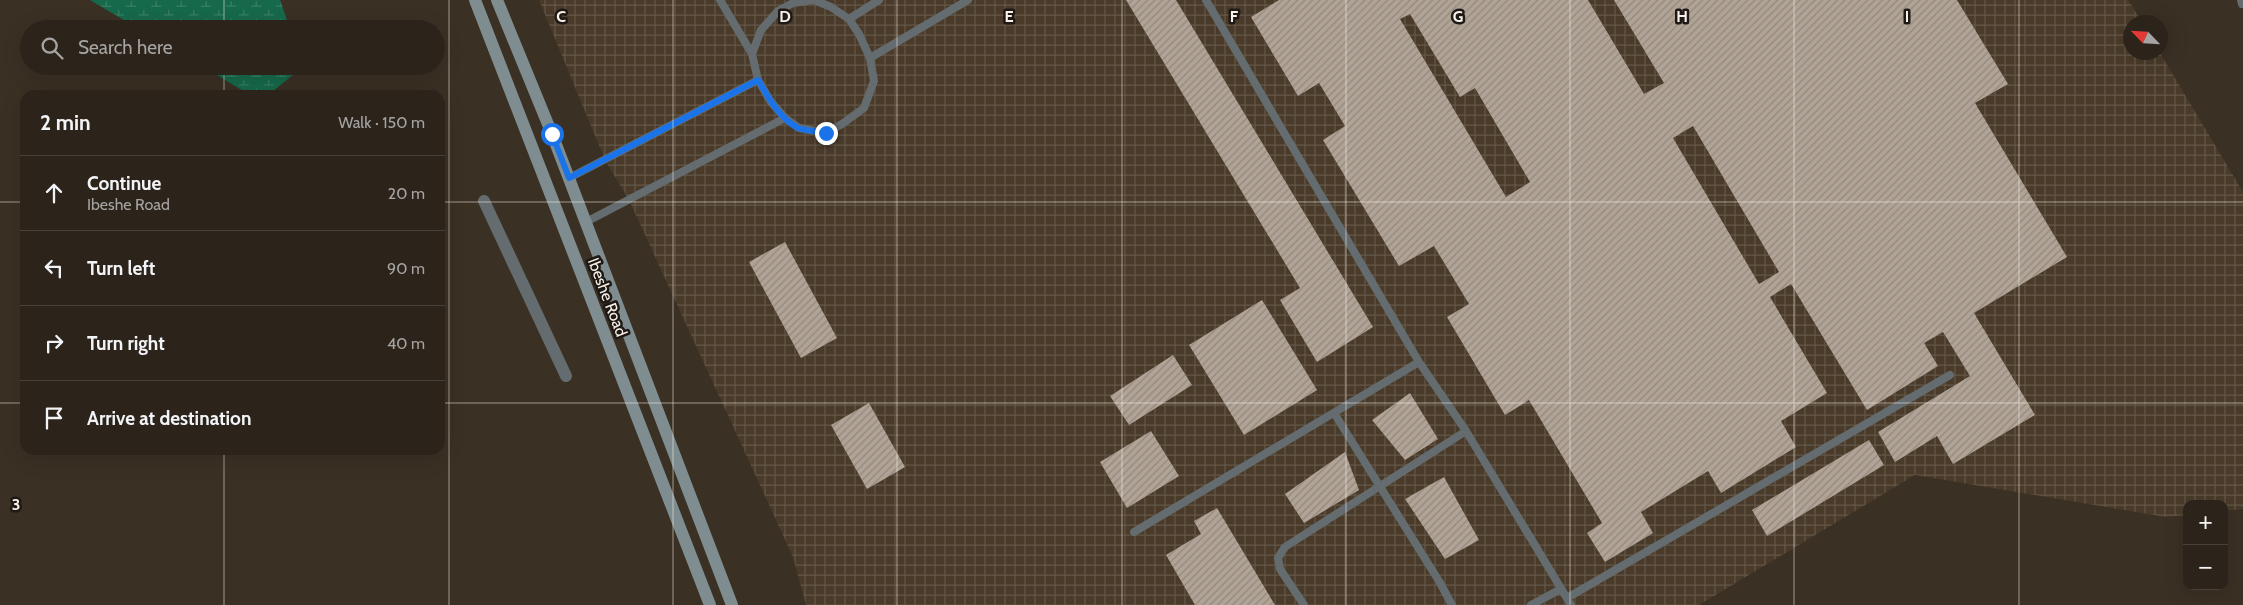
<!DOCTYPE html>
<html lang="en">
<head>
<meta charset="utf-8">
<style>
	body { margin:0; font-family:Cabin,sans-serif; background:#383028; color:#f1f3f6 }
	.controls { position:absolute; right:15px; bottom:15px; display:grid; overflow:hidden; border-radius:10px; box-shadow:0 5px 20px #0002 }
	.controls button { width:45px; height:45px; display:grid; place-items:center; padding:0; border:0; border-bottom:1px solid #48413a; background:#2c241b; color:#f1f3f6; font:25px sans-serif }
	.compass { position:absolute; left:2123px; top:15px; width:45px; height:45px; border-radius:50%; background:#2c241b; box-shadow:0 5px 20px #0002; rotate:295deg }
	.stop { position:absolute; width:15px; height:15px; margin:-11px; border:4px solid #1a73e8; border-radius:50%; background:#fff }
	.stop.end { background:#1a73e8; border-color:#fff; box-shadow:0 1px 5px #0008 }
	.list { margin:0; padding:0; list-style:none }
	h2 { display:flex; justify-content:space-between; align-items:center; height:65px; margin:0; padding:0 20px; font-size:21px }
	h2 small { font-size:16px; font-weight:400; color:#a6a4a3 }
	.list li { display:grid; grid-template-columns:32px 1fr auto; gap:15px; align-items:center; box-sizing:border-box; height:75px; padding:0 20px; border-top:1px solid #48413a }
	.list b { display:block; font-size:19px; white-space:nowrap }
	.list p { margin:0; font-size:16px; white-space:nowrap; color:#a6a4a3 }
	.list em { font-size:16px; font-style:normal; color:#a6a4a3 }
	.icon { flex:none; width:28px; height:28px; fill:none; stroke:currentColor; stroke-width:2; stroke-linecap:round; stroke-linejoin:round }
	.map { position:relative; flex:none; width:2243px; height:605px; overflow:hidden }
	.search { position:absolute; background:#2c241b; box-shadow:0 5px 20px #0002; left:20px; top:20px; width:425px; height:55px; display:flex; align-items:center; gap:12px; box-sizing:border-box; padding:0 18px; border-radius:28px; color:#a6a4a3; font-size:19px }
	.panel { position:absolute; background:#2c241b; box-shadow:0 5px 20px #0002; left:20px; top:90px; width:425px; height:365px; border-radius:15px }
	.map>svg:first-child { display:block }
	.industrial { fill:url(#industrial-grid) }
	.wetland { fill:url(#wetland-marsh) }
	.building { fill:url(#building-hatch); fill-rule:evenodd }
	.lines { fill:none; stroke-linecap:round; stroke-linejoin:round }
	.service { stroke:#646c6f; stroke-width:8 }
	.minor { stroke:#646c6f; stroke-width:12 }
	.secondary { stroke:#7f8d91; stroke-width:12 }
	.route { stroke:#1a73e8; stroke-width:6 }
	.grid { fill:none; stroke:#f8f1ea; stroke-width:1; stroke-opacity:0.55 }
	.labels { text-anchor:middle; stroke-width:5; stroke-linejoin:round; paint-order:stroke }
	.street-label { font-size:16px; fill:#f8f1ea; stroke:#1e1914 }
	.grid-label { font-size:16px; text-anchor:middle; font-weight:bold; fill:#f8f1ea; stroke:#1e1914; stroke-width:5; stroke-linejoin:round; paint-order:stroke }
</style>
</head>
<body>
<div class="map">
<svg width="2243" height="605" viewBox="0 0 2243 605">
	<defs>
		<pattern id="industrial-grid" width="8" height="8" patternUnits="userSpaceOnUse" patternTransform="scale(1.25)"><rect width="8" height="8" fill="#493a29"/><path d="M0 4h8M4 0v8" fill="none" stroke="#645748"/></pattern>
		<pattern id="wetland-marsh" width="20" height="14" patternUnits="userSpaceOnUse" patternTransform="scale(1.25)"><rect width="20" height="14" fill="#17694b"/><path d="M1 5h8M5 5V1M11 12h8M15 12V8" fill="none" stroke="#3a7f65"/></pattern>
		<pattern id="building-hatch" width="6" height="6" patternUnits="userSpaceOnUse" patternTransform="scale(1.25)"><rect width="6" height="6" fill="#b1a496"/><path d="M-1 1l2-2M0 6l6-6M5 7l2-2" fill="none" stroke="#92887e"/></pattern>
	</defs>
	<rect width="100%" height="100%" fill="#3b3024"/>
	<!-- industrial -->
	<path class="industrial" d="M 539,0 L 2128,0 L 2142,22 L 2130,22 L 2130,52 L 2160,53 L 2243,192 L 2243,509 L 2224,511 L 2224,504 L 2187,504 L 2187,515 L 2166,517 L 1915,475 L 1699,605 L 806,605 L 793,557 L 629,200 L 605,160 Z"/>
	<!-- wetland -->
	<path class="wetland" d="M 90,0 L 280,0 L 290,29 L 139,29 Z
		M 202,66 L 303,66 L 303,67 L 268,95 L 250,95 Z"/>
	<!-- building -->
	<path class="building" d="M 1126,0 L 1176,0 L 1373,327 L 1317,362 L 1280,300 L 1300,288 Z
		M 1279,0 L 1588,0 L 1644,94 L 1664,83 L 1614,0 L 1957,0 L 2008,84 L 1975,103 L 2067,257 L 1974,313 L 2035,415 L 1953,464 L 1937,436 L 1895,462 L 1878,432 L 1970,376 L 1943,332 L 1924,343 L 1938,366 L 1867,410 L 1791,284 L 1770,297 L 1827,393 L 1781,421 L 1796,447 L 1721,493 L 1708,471 L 1641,512 L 1653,533 L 1605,562 L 1587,533 L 1602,523 L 1529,400 L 1505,415 L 1447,317 L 1469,304 L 1434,246 L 1399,266 L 1323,140 L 1345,126 L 1319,83 L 1298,96 L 1251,17 ZM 1410,14 L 1460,97 L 1475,88 L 1530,182 L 1506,197 L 1400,19 ZM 1693,126 L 1779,272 L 1759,284 L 1673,138 Z
		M 785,242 L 837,338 L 801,358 L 749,262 Z
		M 1262,300 L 1317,390 L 1244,435 L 1189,345 Z
		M 1173,355 L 1192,385 L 1129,425 L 1110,396 Z
		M 1410,393 L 1438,439 L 1405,460 L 1372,420 Z
		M 869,403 L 905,467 L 867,489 L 831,425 Z
		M 1151,431 L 1179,476 L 1127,508 L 1100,462 Z
		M 1869,440 L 1884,465 L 1767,536 L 1752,510 Z
		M 1345,452 L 1359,490 L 1304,523 L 1285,494 Z
		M 1444,477 L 1479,540 L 1445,559 L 1405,499 Z
		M 1217,508 L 1275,605 L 1195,605 L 1166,555 L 1201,534 L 1194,521 Z"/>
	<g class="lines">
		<!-- service -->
		<path class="service" d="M 720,0 L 752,54
			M 813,0 L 793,3 L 778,11 L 761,30 L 752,54 L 758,80 L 771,102 L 785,118 L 799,128 L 826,133 L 842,124 L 864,108 L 874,81 L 870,58 L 859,34 L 849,19 L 831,7 L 814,0
			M 1206,0 L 1419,362 L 1466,431 L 1571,605
			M 2241,0 L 2242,4
			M 849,19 L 879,0
			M 870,58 L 968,0
			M 569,178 L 758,80
			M 586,222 L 785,118
			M 1334,413 L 1439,581 L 1452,605
			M 1134,532 L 1419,362
			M 1567,598 L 1950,375
			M 1304,605 L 1280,569 L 1278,558 L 1285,547 L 1466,431
			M 1531,605 L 1561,589"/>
		<!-- minor -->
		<path class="minor" d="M 484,201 L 566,376"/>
		<!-- secondary -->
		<path class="secondary" d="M 475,0 L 710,605
			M 497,0 L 552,134 L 732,605"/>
	</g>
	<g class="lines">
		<!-- route -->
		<path class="route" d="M 552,134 L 569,178 L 758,80 C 768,97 780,119 798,128 C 806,131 817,131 826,133"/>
	</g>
	<!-- grid -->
	<path class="grid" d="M 224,0 L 224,29M 449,0 L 449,605M 673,0 L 673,605M 897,0 L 897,605M 1122,0 L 1122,605M 1346,0 L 1346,605M 1570,0 L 1570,605M 1794,0 L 1794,605M 2019,0 L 2019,605M 224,66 L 224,95M 0,202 L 25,202M 440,202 L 2243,202M 0,403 L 25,403M 440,403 L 2243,403M 224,450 L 224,605"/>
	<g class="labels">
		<!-- street labels -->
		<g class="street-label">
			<text transform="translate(608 297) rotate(69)" y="6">Ibeshe Road</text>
		</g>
	</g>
	<g class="grid-label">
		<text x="561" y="22">C</text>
		<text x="785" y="22">D</text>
		<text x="1009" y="22">E</text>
		<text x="1234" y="22">F</text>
		<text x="1458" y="22">G</text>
		<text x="1682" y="22">H</text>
		<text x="1907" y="22">I</text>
		<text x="16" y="510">3</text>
	</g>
</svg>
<div class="controls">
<button>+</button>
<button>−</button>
</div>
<svg class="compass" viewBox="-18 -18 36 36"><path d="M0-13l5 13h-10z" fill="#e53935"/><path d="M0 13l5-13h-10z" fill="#a6a4a3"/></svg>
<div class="stop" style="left:552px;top:134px"></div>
<div class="stop end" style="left:826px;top:133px"></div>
<div class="search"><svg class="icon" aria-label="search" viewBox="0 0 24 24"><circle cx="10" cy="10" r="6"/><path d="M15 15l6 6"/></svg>Search here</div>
<section class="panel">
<h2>2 min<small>Walk · 150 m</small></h2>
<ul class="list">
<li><svg class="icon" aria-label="ahead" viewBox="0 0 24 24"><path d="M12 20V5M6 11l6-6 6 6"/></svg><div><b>Continue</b><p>Ibeshe Road</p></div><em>20 m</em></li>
<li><svg class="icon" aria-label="left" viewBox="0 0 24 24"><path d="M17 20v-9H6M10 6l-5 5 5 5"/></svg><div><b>Turn left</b></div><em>90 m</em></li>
<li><svg class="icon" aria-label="right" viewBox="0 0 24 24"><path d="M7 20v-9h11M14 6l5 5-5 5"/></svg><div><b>Turn right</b></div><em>40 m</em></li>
<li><svg class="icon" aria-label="arrive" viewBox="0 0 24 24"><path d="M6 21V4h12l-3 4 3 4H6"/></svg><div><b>Arrive at destination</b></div></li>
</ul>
</section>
</div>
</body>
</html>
